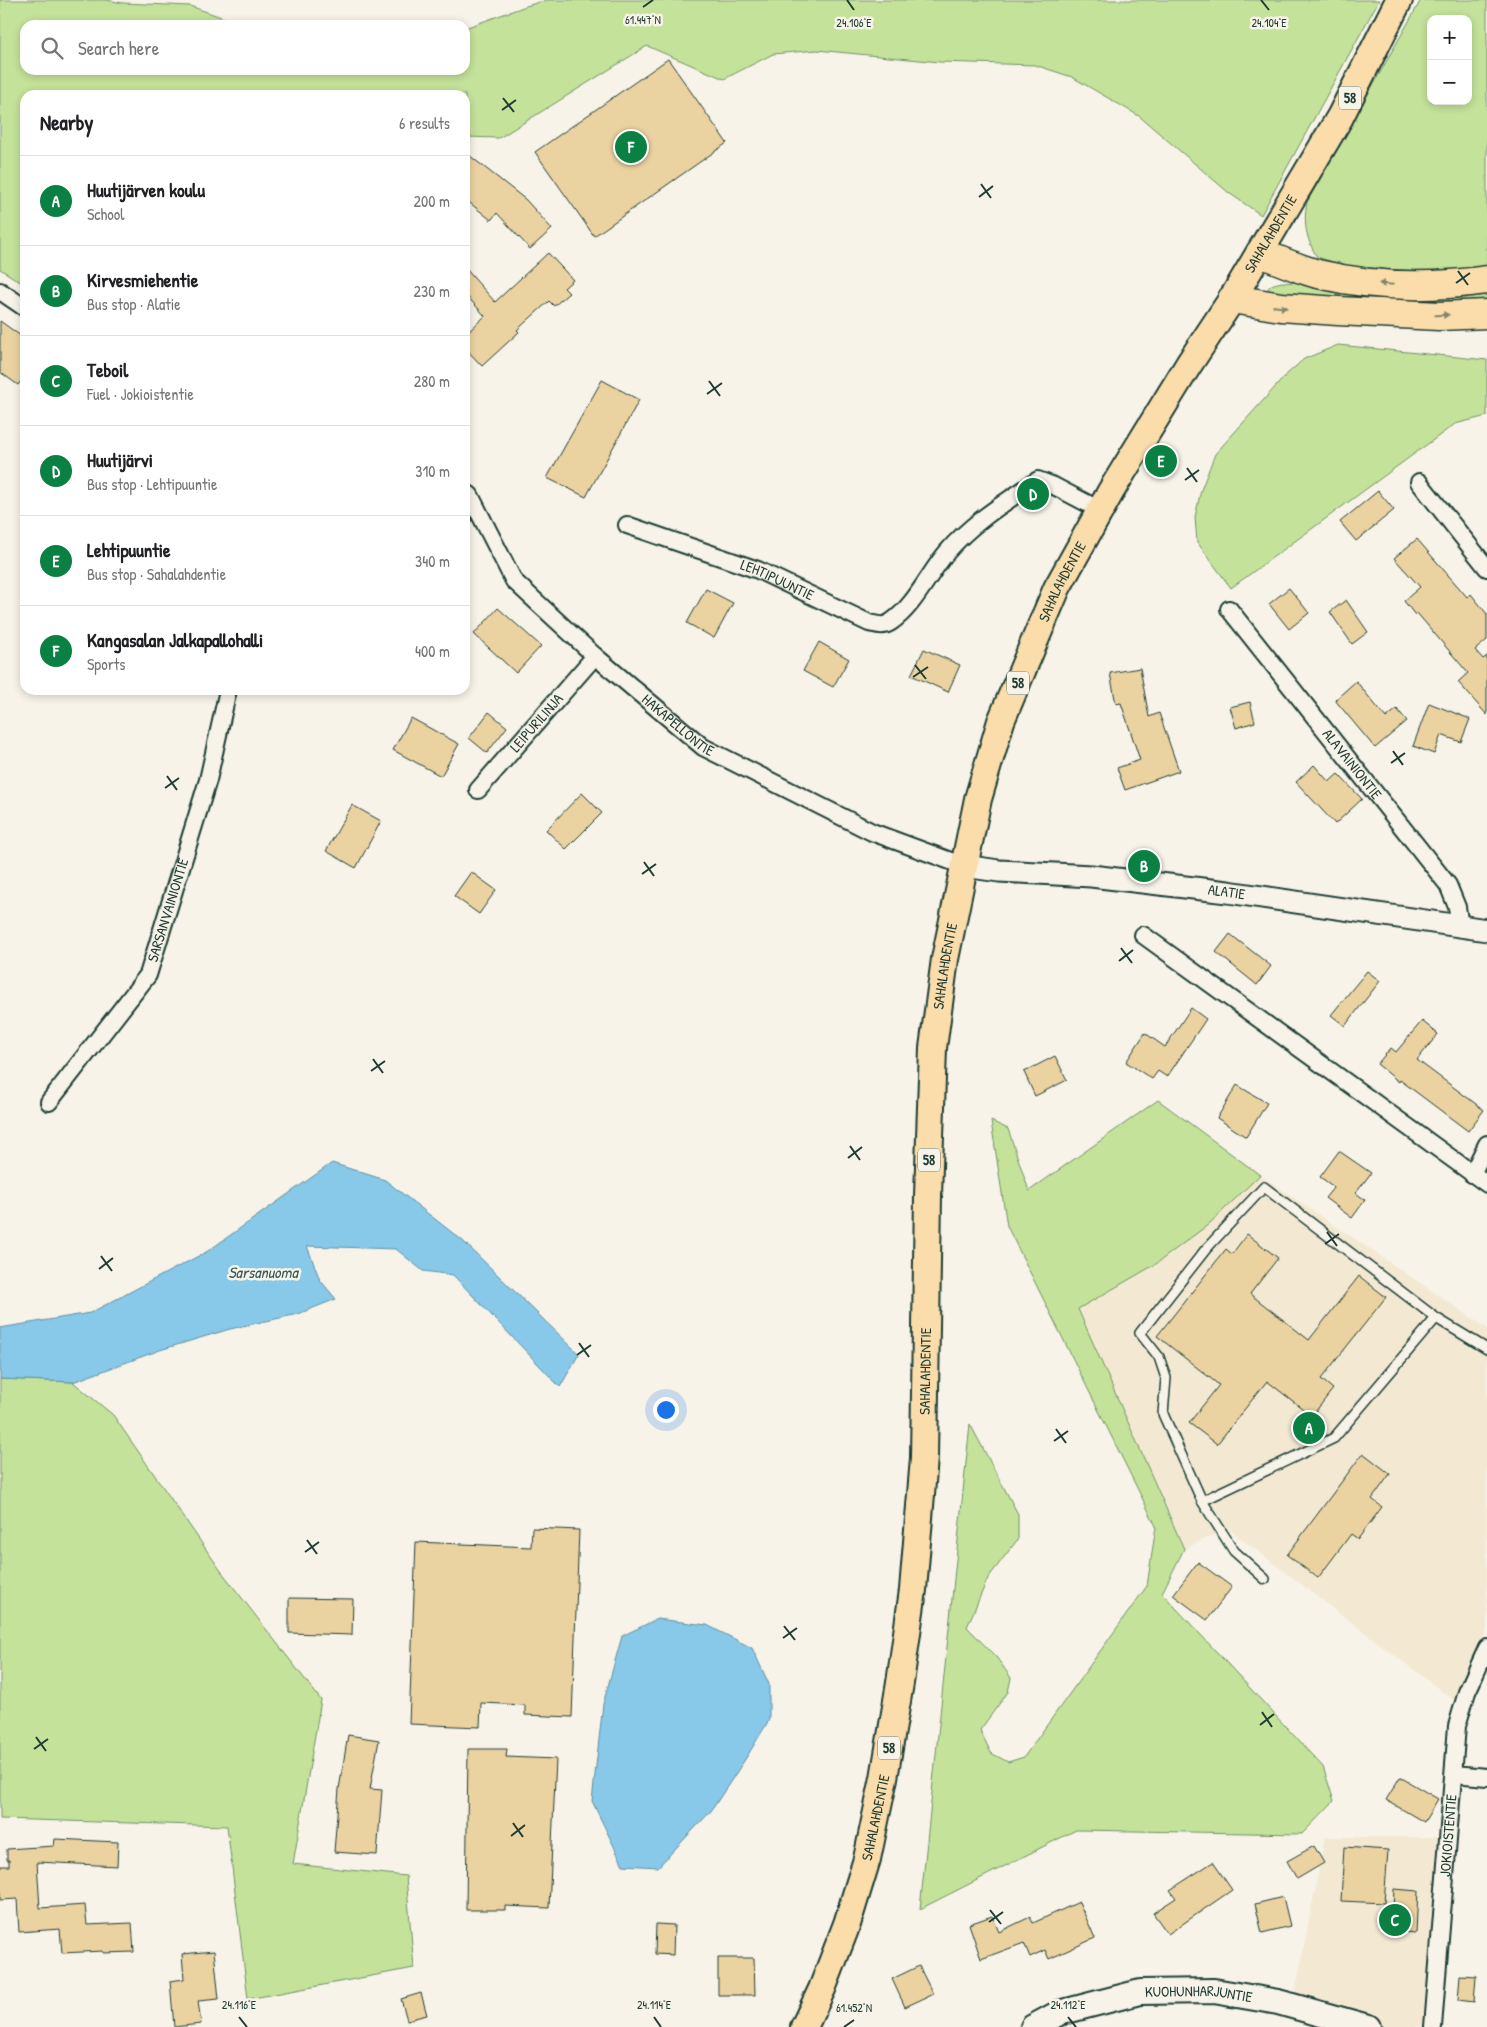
<!DOCTYPE html>
<html lang="en">
<head>
<meta charset="utf-8">
<style>
	body { margin:0; font-family:"Patrick Hand",sans-serif; background:#f2f2f2; color:#202124 }
	.controls { position:absolute; right:15px; top:15px; display:grid; overflow:hidden; border-radius:10px; box-shadow:0 2px 8px #0003 }
	.controls button { width:45px; height:45px; display:grid; place-items:center; padding:0; border:0; border-bottom:1px solid #e0e0e0; background:#fff; color:#202124; font:25px sans-serif }
	.you { position:absolute; left:665px; top:1409px; width:18px; height:18px; margin:-12px; border:4px solid #fff; border-radius:50%; background:#1a73e8; box-shadow:0 0 0 8px #1a73e833 }
	.badge { display:grid; place-items:center; width:32px; height:32px; border-radius:50%; background:#0b8043; color:#fff; font-size:16px; font-weight:700 }
	.pin { position:absolute; translate:-50% -50%; border:2px solid #fff; box-shadow:0 1px 5px #0006 }
	.list { margin:0; padding:0; list-style:none }
	h2 { display:flex; justify-content:space-between; align-items:center; height:65px; margin:0; padding:0 20px; font-size:21px }
	h2 small { font-size:16px; font-weight:400; color:#757577 }
	.list li { display:grid; grid-template-columns:32px 1fr auto; gap:15px; align-items:center; box-sizing:border-box; height:90px; padding:0 20px; border-top:1px solid #e0e0e0 }
	.list b { display:block; font-size:19px; white-space:nowrap }
	.list p { margin:0; font-size:16px; white-space:nowrap; color:#757577 }
	.list em { font-size:16px; font-style:normal; color:#757577 }
	.icon { flex:none; width:28px; height:28px; fill:none; stroke:currentColor; stroke-width:2; stroke-linecap:round; stroke-linejoin:round }
	.map { position:relative; flex:none; width:1487px; height:2027px; overflow:hidden }
	.search { position:absolute; background:#fff; box-shadow:0 2px 8px #0003; left:20px; top:20px; width:450px; height:55px; display:flex; align-items:center; gap:12px; box-sizing:border-box; padding:0 18px; border-radius:15px; color:#757577; font-size:19px }
	.panel { position:absolute; background:#fff; box-shadow:0 2px 8px #0003; left:20px; top:90px; width:450px; height:605px; border-radius:15px }
	.map>svg:first-child { display:block }
	.built { fill:#f3e9d3 }
	.green { fill:#c4e29a; stroke:#729067; fill-rule:evenodd }
	.water { fill:#88c8e9; stroke:#5e90a1 }
	.building { fill:#ebd2a1; stroke:#1f3d34 }
	.lines { fill:none; stroke-linecap:round; stroke-linejoin:round }
	.service-casing { stroke:#1f3d34; stroke-width:12 }
	.minor-casing { stroke:#1f3d34; stroke-width:20 }
	.tertiary-casing { stroke:#1f3d34; stroke-width:25 }
	.secondary-casing { stroke:#1f3d34; stroke-width:28 }
	.primary-casing { stroke:#1f3d34; stroke-width:30 }
	.trunk-casing { stroke:#1f3d34; stroke-width:31 }
	.service { stroke:#f7f3e8; stroke-width:9 }
	.minor { stroke:#f7f3e8; stroke-width:16 }
	.tertiary { stroke:#f7f3e8; stroke-width:21 }
	.secondary { stroke:#f7f3e8; stroke-width:24 }
	.primary { stroke:#fbddab; stroke-width:26 }
	.trunk { stroke:#fbddab; stroke-width:28 }
	.oneway { fill:#82856a }
	.ticks { fill:none; stroke:#1f3d34; stroke-width:2 }
	.labels { text-anchor:middle; stroke-width:5; stroke-linejoin:round; paint-order:stroke }
	.shield { fill:#f7f3e8; stroke:#60746a; stroke-width:1 }
	.shield-label { font-size:14px; font-weight:bold; fill:#1f3d34 }
	.street-label { font-size:15px; fill:#1f3d34; stroke:#f7f3e8 }
	.water-label { font-size:16px; font-style:italic; fill:#345958; stroke:#f7f3e8 }
	.ticks-label { font-size:12px; text-anchor:middle; fill:#1f3d34; stroke:#f7f3e8; stroke-width:5; stroke-linejoin:round; paint-order:stroke }
</style>
</head>
<body>
<div class="map">
<svg width="1487" height="2027" viewBox="0 0 1487 2027">
	<rect width="100%" height="100%" fill="#f7f3e8"/>
	<filter id="ink" filterUnits="userSpaceOnUse"><feTurbulence type="fractalNoise" baseFrequency=".02" numOctaves="2"/><feDisplacementMap in="SourceGraphic" scale="10" xChannelSelector="R" yChannelSelector="G"/><feConvolveMatrix kernelMatrix="1 2 1 2 8 2 1 2 1" color-interpolation-filters="sRGB"/></filter>
	<g filter="url(#ink)">
		<!-- built -->
		<path class="built" d="M 1158,1100 L 1260,1175 L 1487,1328 L 1487,1630 L 1455,1701 L 1227,1528 L 1184,1549 L 1078,1309 Z
			M 1325,1837 L 1457,1837 L 1435,2027 L 1333,2027 L 1291,2014 Z"/>
		<!-- green -->
		<path class="green" d="M 0,0 L 106,0 L 123,3 L 190,6 L 244,25 L 25,25 L 25,70 L 465,70 L 465,28 L 526,6 L 547,0 L 1379,0 L 1261,215 L 1229,193 L 1139,116 L 1072,77 L 1035,65 L 940,62 L 817,50 L 773,54 L 724,79 L 647,46 L 499,138 L 465,137 L 465,95 L 25,95 L 25,285 L 0,269 Z
			M 1421,0 L 1487,0 L 1487,271 L 1427,276 L 1356,269 L 1317,257 C 1306,239 1303,223 1307,202 ZM 1431,19 L 1468,19 L 1468,101 L 1431,101 Z
			M 1282,282 L 1487,290 L 1487,304 L 1339,302 L 1267,291 C 1269,284 1274,284 1282,282 Z
			M 1338,345 L 1487,360 L 1487,416 L 1455,424 L 1231,588 L 1197,542 L 1195,517 L 1201,490 L 1215,454 L 1287,374 L 1304,359 Z
			M 1158,1100 L 1260,1175 L 1209,1224 L 1156,1264 L 1078,1309 L 1184,1549 L 1162,1593 L 1323,1767 L 1334,1801 L 1302,1834 L 1076,1830 L 920,1909 L 970,1424 L 1018,1514 L 1018,1539 L 988,1578 L 967,1627 L 997,1658 L 1011,1678 L 1008,1692 L 980,1730 L 991,1753 L 1008,1762 L 1024,1757 L 1147,1586 L 1156,1526 L 1007,1226 L 991,1121 L 1008,1129 L 1029,1191 Z
			M 0,1379 L 73,1382 L 113,1415 L 221,1571 L 321,1700 L 293,1864 L 406,1876 L 414,1968 L 248,1999 L 227,1826 L 0,1819 Z"/>
		<!-- water -->
		<path class="water" d="M 332,1163 L 385,1180 L 463,1241 L 579,1354 L 560,1387 L 453,1275 L 423,1271 L 396,1249 L 307,1246 L 320,1280 L 336,1299 L 298,1314 L 230,1329 L 160,1350 L 73,1382 L 0,1379 L 0,1328 L 90,1313 L 208,1251 Z
			M 657,1619 L 707,1625 L 752,1648 L 769,1684 L 769,1720 L 746,1758 L 711,1811 L 658,1867 L 623,1865 L 592,1801 L 603,1704 L 622,1636 Z"/>
		<!-- building -->
		<path class="building" d="M 668,59 L 727,143 L 594,236 L 535,152 Z
			M 465,152 L 526,200 L 552,229 L 530,249 L 497,213 L 491,220 L 465,199 Z
			M 548,253 L 573,280 L 564,288 L 569,293 L 554,306 L 549,301 L 517,330 L 519,332 L 482,366 L 465,348 L 465,335 L 485,316 L 465,294 L 465,268 L 495,302 Z
			M 0,321 L 25,339 L 25,376 L 18,385 L 0,372 Z
			M 602,380 L 639,400 L 586,497 L 547,478 Z
			M 1378,491 L 1394,510 L 1356,541 L 1340,522 Z
			M 1417,539 L 1467,597 L 1471,594 L 1487,614 L 1487,640 L 1475,650 L 1483,659 L 1487,656 L 1487,715 L 1458,682 L 1468,673 L 1417,613 L 1415,615 L 1404,601 L 1420,587 L 1394,558 Z
			M 1289,588 L 1309,613 L 1289,629 L 1269,604 Z
			M 706,589 L 733,603 L 714,638 L 687,623 Z
			M 1346,600 L 1368,632 L 1352,644 L 1330,612 Z
			M 498,608 L 541,646 L 516,673 L 474,634 Z
			M 819,642 L 849,659 L 833,687 L 803,671 Z
			M 924,649 L 960,665 L 948,692 L 911,675 Z
			M 1140,668 L 1149,717 L 1159,713 L 1179,771 L 1125,790 L 1117,768 L 1140,760 L 1121,703 L 1116,704 L 1110,673 Z
			M 1356,681 L 1386,718 L 1397,709 L 1407,721 L 1375,748 L 1335,700 Z
			M 1250,702 L 1255,722 L 1236,728 L 1230,707 Z
			M 1429,703 L 1470,719 L 1461,742 L 1441,735 L 1434,754 L 1413,746 Z
			M 489,712 L 507,727 L 487,753 L 469,738 Z
			M 411,718 L 459,744 L 441,776 L 393,750 Z
			M 1314,765 L 1329,782 L 1338,774 L 1362,799 L 1335,824 L 1296,782 Z
			M 582,793 L 602,813 L 566,849 L 546,830 Z
			M 352,805 L 381,821 L 356,868 L 326,851 Z
			M 471,872 L 496,890 L 479,914 L 454,896 Z
			M 1230,934 L 1271,966 L 1257,985 L 1216,952 Z
			M 1367,971 L 1380,981 L 1345,1026 L 1331,1015 Z
			M 1191,1008 L 1206,1019 L 1167,1077 L 1158,1071 L 1152,1079 L 1126,1062 L 1145,1033 L 1165,1047 Z
			M 1422,1021 L 1438,1034 L 1417,1060 L 1484,1110 L 1468,1131 L 1400,1080 L 1399,1082 L 1377,1064 L 1391,1048 L 1396,1052 Z
			M 1055,1056 L 1067,1080 L 1035,1096 L 1024,1072 Z
			M 1237,1085 L 1267,1103 L 1246,1137 L 1217,1118 Z
			M 1339,1151 L 1371,1173 L 1356,1193 L 1365,1200 L 1352,1218 L 1325,1198 L 1334,1187 L 1320,1177 Z
			M 1247,1234 L 1278,1258 L 1250,1294 L 1309,1340 L 1359,1276 L 1386,1297 L 1321,1379 L 1333,1389 L 1312,1416 L 1267,1381 L 1217,1444 L 1189,1423 L 1219,1385 L 1157,1336 L 1226,1249 L 1232,1254 Z
			M 1363,1453 L 1390,1474 L 1372,1499 L 1382,1507 L 1358,1539 L 1351,1534 L 1318,1578 L 1287,1555 Z
			M 532,1528 L 579,1530 L 572,1717 L 525,1715 L 525,1705 L 481,1703 L 480,1727 L 409,1724 L 416,1542 L 531,1547 Z
			M 1198,1562 L 1232,1587 L 1207,1620 L 1173,1595 Z
			M 289,1598 L 353,1599 L 352,1635 L 289,1633 Z
			M 348,1735 L 379,1740 L 370,1789 L 382,1790 L 377,1855 L 334,1852 L 339,1789 Z
			M 468,1749 L 507,1749 L 506,1757 L 556,1759 L 549,1908 L 505,1906 L 505,1910 L 466,1910 Z
			M 1400,1777 L 1438,1799 L 1424,1822 L 1386,1800 Z
			M 55,1839 L 118,1842 L 117,1866 L 37,1862 L 40,1908 L 85,1905 L 87,1925 L 132,1923 L 134,1952 L 103,1953 L 103,1951 L 62,1953 L 60,1929 L 19,1932 L 17,1899 L 0,1900 L 0,1866 L 9,1866 L 9,1860 L 7,1860 L 7,1849 L 54,1846 Z
			M 1314,1846 L 1324,1863 L 1297,1879 L 1287,1861 Z
			M 1344,1847 L 1388,1850 L 1384,1903 L 1341,1901 Z
			M 1213,1862 L 1232,1890 L 1168,1934 L 1153,1913 L 1176,1898 L 1170,1890 Z
			M 1394,1889 L 1418,1891 L 1416,1933 L 1392,1931 Z
			M 1283,1897 L 1290,1926 L 1262,1933 L 1255,1904 Z
			M 1079,1902 L 1095,1938 L 1049,1959 L 1045,1950 L 1030,1957 L 1024,1943 L 981,1959 L 969,1924 L 992,1916 L 999,1932 L 1030,1917 L 1033,1923 Z
			M 656,1924 L 674,1925 L 673,1955 L 655,1954 Z
			M 214,1951 L 219,1999 L 198,2001 L 201,2024 L 174,2027 L 170,1981 L 184,1979 L 182,1954 Z
			M 718,1958 L 754,1958 L 755,1995 L 718,1995 Z
			M 919,1966 L 933,1994 L 905,2007 L 892,1979 Z
			M 1460,1975 L 1476,1976 L 1474,2002 L 1458,2000 Z
			M 421,1993 L 427,2015 L 407,2020 L 401,1999 Z"/>
		<g class="lines">
			<!-- service casing -->
			<g class="service-casing">
				<path id="service" d="M 1202,1501 L 1334,1438 L 1436,1318
					M 1265,1579 L 1234,1551 L 1202,1501 L 1163,1414 L 1166,1378 L 1159,1357 L 1140,1333 L 1206,1249 L 1264,1187 L 1436,1318 L 1487,1349"/>
			</g>
			<!-- minor casing -->
			<g class="minor-casing">
				<g id="minor">
					<path d="M 0,291 L 25,308"/>
					<path d="M 1419,482 L 1487,568"/>
					<path id="s1" d="M 465,492 L 470,495 L 514,581 L 595,656 L 703,747 L 872,832 L 964,866"/>
					<path id="s2" d="M 627,525 L 758,570 L 869,623 C 878,625 884,627 891,622 C 914,607 929,573 947,552 C 971,523 1007,501 1038,480 L 1054,486 L 1100,510"/>
					<path id="s3" d="M 1229,609 L 1448,885 L 1457,907 L 1460,926"/>
					<path id="s4" d="M 478,790 L 595,656"/>
					<path d="M 1143,935 L 1487,1184"/>
					<path id="s5" d="M 49,1102 L 148,975 L 208,780 L 228,690"/>
					<path d="M 1472,1174 L 1487,1144"/>
					<path d="M 1454,1774 L 1487,1777"/>
					<path id="s6" d="M 1433,2027 L 1457,1726 L 1467,1692 L 1487,1648"/>
				</g>
			</g>
			<!-- tertiary casing -->
			<g class="tertiary-casing">
				<g id="tertiary">
					<path id="s7" d="M 964,866 L 999,871 L 1091,876 L 1228,892 L 1487,930"/>
				</g>
			</g>
			<!-- secondary casing -->
			<g class="secondary-casing">
				<g id="secondary">
					<path id="s8" d="M 1033,2027 L 1059,2013 L 1140,1992 L 1214,1991 L 1278,2002 L 1368,2027"/>
				</g>
			</g>
			<!-- primary casing -->
			<g class="primary-casing">
				<g id="primary">
					<path id="s9" d="M 804,2027 L 822,1989 L 847,1924 L 867,1859 L 884,1778 L 900,1683 L 913,1590 L 924,1458 L 928,1196 L 933,1048 L 945,959 L 978,799 L 1001,721 L 1057,588 L 1111,491 L 1189,364 L 1232,299 L 1340,117 L 1399,0"/>
				</g>
			</g>
			<!-- trunk casing -->
			<g class="trunk-casing">
				<path id="trunk" d="M 1260,253 C 1279,260 1299,269 1318,274 C 1373,287 1432,288 1487,280
					M 1232,299 L 1281,307 L 1338,311 L 1439,316 L 1487,314"/>
			</g>
			<!-- service -->
			<use href="#service" class="service"/>
			<!-- minor -->
			<use href="#minor" class="minor"/>
			<!-- tertiary -->
			<use href="#tertiary" class="tertiary"/>
			<!-- secondary -->
			<use href="#secondary" class="secondary"/>
			<!-- primary -->
			<use href="#primary" class="primary"/>
			<!-- trunk -->
			<use href="#trunk" class="trunk"/>
		</g>
		<!-- one-way arrows -->
		<defs><path id="oneway-solid" d="M-6-.8H1V-3.2L6.5 0L1 3.2V.8H-6Z" transform="scale(1.25)"/></defs>
		<g class="oneway">
			<use href="#oneway-solid" transform="translate(1386 284) rotate(-175)"/>
			<use href="#oneway-solid" transform="translate(1280 307) rotate(7)"/>
			<use href="#oneway-solid" transform="translate(1442 315) rotate(-1)"/>
		</g>
	</g>
	<!-- ticks -->
	<path class="ticks" d="M 847,0 L 854,10M 1261,0 L 1269,10M 643,7 L 653,0M 503,98 L 514,112M 502,110 L 516,100M 981,184 L 991,198M 979,197 L 993,186M 1458,271 L 1468,285M 1456,283 L 1470,273M 709,381 L 720,396M 707,394 L 722,383M 1187,468 L 1197,482M 1185,480 L 1199,470M 915,665 L 926,679M 913,677 L 928,667M 1393,751 L 1403,765M 1391,763 L 1405,753M 167,776 L 177,790M 165,788 L 179,778M 644,862 L 654,876M 642,874 L 656,864M 1121,948 L 1132,963M 1119,961 L 1133,950M 373,1059 L 383,1073M 371,1071 L 385,1061M 850,1146 L 860,1160M 848,1158 L 862,1147M 1327,1232 L 1337,1246M 1325,1244 L 1339,1234M 101,1256 L 112,1271M 99,1269 L 113,1258M 579,1343 L 589,1357M 577,1355 L 591,1345M 1056,1429 L 1066,1443M 1054,1441 L 1068,1431M 307,1540 L 317,1554M 305,1552 L 319,1542M 784,1626 L 795,1640M 783,1638 L 797,1628M 1262,1712 L 1272,1727M 1260,1725 L 1274,1714M 36,1737 L 46,1751M 34,1749 L 48,1739M 513,1823 L 523,1837M 511,1836 L 525,1825M 990,1910 L 1001,1924M 989,1922 L 1003,1912M 239,2017 L 247,2027M 654,2017 L 661,2027M 1068,2017 L 1076,2027M 844,2027 L 854,2020"/>
	<g class="labels">
		<!-- shield labels -->
		<g class="shield">
			<rect x="1339" y="86.5" width="22" height="23" rx="4"/>
			<rect x="1007" y="671.5" width="22" height="23" rx="4"/>
			<rect x="918" y="1148.5" width="22" height="23" rx="4"/>
			<rect x="878" y="1736.5" width="22" height="23" rx="4"/>
		</g>
		<g class="shield-label">
			<text x="1350" y="103">58</text>
			<text x="1018" y="688">58</text>
			<text x="929" y="1165">58</text>
			<text x="889" y="1753">58</text>
		</g>
		<!-- street labels -->
		<g class="street-label">
			<text dy="5" stroke="none"><textPath href="#s9" startOffset="1888">SAHALAHDENTIE</textPath></text>
			<text dy="5" stroke="none"><textPath href="#s2" startOffset="160">LEHTIPUUNTIE</textPath></text>
			<text dy="5" stroke="none"><textPath href="#s9" startOffset="1482">SAHALAHDENTIE</textPath></text>
			<text dy="5" stroke="none"><textPath href="#s4" startOffset="89">LEIPURILINJA</textPath></text>
			<text dy="5" stroke="none"><textPath href="#s1" startOffset="321">HAKAPELLONTIE</textPath></text>
			<text dy="5" stroke="none"><textPath href="#s3" startOffset="198">ALAVAINIONTIE</textPath></text>
			<text dy="5" stroke="none"><textPath href="#s7" startOffset="264">ALATIE</textPath></text>
			<text dy="5" stroke="none"><textPath href="#s5" startOffset="229">SARSANVAINIONTIE</textPath></text>
			<text dy="5" stroke="none"><textPath href="#s9" startOffset="1078">SAHALAHDENTIE</textPath></text>
			<text dy="5" stroke="none"><textPath href="#s9" startOffset="672">SAHALAHDENTIE</textPath></text>
			<text dy="5" stroke="none"><textPath href="#s9" startOffset="222">SAHALAHDENTIE</textPath></text>
			<text dy="5" stroke="none"><textPath href="#s6" startOffset="192">JOKIOISTENTIE</textPath></text>
			<text dy="5" stroke="none"><textPath href="#s8" startOffset="172">KUOHUNHARJUNTIE</textPath></text>
		</g>
		<!-- water labels -->
		<g class="water-label">
			<text x="263" y="1278">Sarsanuoma</text>
		</g>
	</g>
	<g class="ticks-label">
		<text x="643" y="24">61.447°N</text>
		<text x="854" y="27">24.106°E</text>
		<text x="1269" y="27">24.104°E</text>
		<text x="239" y="2009">24.116°E</text>
		<text x="654" y="2009">24.114°E</text>
		<text x="1068" y="2009">24.112°E</text>
		<text x="854" y="2012">61.452°N</text>
	</g>
</svg>
<div class="controls">
<button>+</button>
<button>−</button>
</div>
<div class="you"></div>
<div class="pin badge" style="left:1309px;top:1428px">A</div>
<div class="pin badge" style="left:1144px;top:866px">B</div>
<div class="pin badge" style="left:1395px;top:1920px">C</div>
<div class="pin badge" style="left:1033px;top:494px">D</div>
<div class="pin badge" style="left:1161px;top:461px">E</div>
<div class="pin badge" style="left:631px;top:147px">F</div>
<div class="search"><svg class="icon" aria-label="search" viewBox="0 0 24 24"><circle cx="10" cy="10" r="6"/><path d="M15 15l6 6"/></svg>Search here</div>
<section class="panel">
<h2>Nearby<small>6 results</small></h2>
<ul class="list">
<li><span class="badge">A</span><div><b>Huutijärven koulu</b><p>School</p></div><em>200 m</em></li>
<li><span class="badge">B</span><div><b>Kirvesmiehentie</b><p>Bus stop · Alatie</p></div><em>230 m</em></li>
<li><span class="badge">C</span><div><b>Teboil</b><p>Fuel · Jokioistentie</p></div><em>280 m</em></li>
<li><span class="badge">D</span><div><b>Huutijärvi</b><p>Bus stop · Lehtipuuntie</p></div><em>310 m</em></li>
<li><span class="badge">E</span><div><b>Lehtipuuntie</b><p>Bus stop · Sahalahdentie</p></div><em>340 m</em></li>
<li><span class="badge">F</span><div><b>Kangasalan Jalkapallohalli</b><p>Sports</p></div><em>400 m</em></li>
</ul>
</section>
</div>
</body>
</html>
